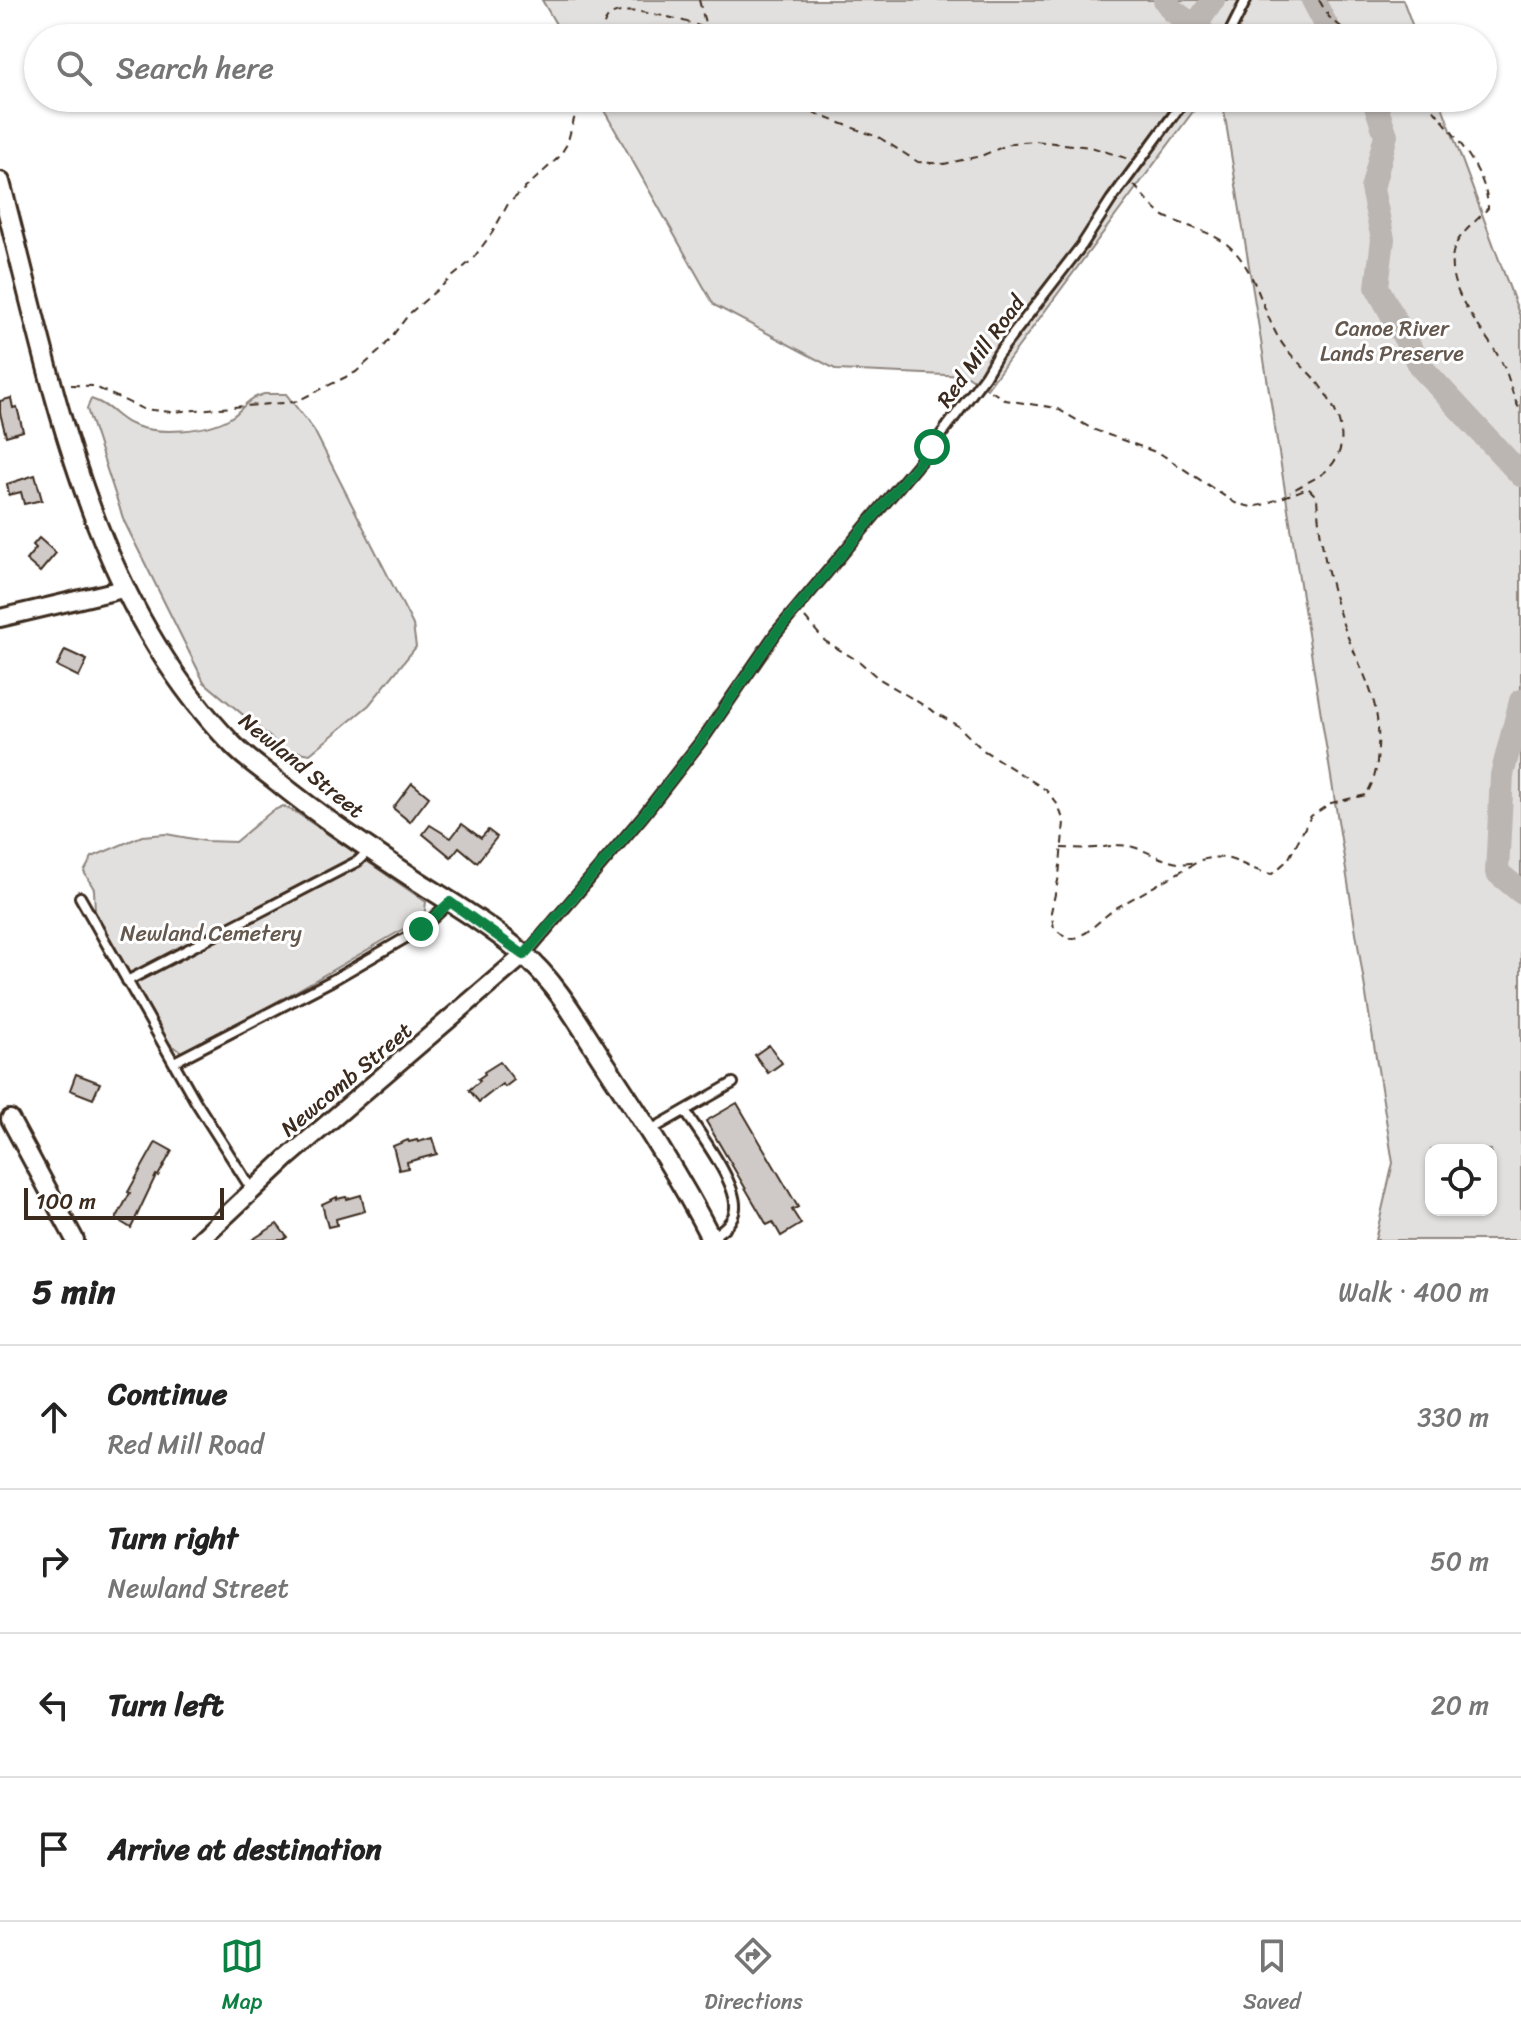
<!DOCTYPE html>
<html lang="en">
<head>
<meta charset="utf-8">
<style>
	body { margin:0; font-family:Sriracha,sans-serif; background:#f2f2f2; color:#222 }
	.controls { position:absolute; right:24px; bottom:24px; display:grid; overflow:hidden; border-radius:16px; box-shadow:0 2px 6px #0004 }
	.controls button { width:72px; height:72px; display:grid; place-items:center; padding:0; border:0; border-bottom:2px solid #e0e0e0; background:#fff; color:#222; font:40px sans-serif }
	.scale { position:absolute; left:24px; bottom:20px; width:200px; box-sizing:border-box; padding-left:8px; border:4px solid #3b2a1e; border-top:0; font-size:22px; line-height:28px; white-space:nowrap; color:#3b2a1e; -webkit-text-stroke:6px #fff; paint-order:stroke }
	.stop { position:absolute; width:24px; height:24px; margin:-18px; border:6px solid #0b8043; border-radius:50%; background:#fff }
	.stop.end { background:#0b8043; border-color:#fff; box-shadow:0 2px 8px #0008 }
	.list { margin:0; padding:0; list-style:none }
	h2 { display:flex; justify-content:space-between; align-items:center; height:104px; margin:0; padding:0 32px; font-size:34px }
	h2 small { font-size:26px; font-weight:400; color:#767676 }
	.list li { display:grid; grid-template-columns:52px 1fr auto; gap:24px; align-items:center; box-sizing:border-box; height:144px; padding:0 32px; border-top:2px solid #e0e0e0 }
	.list b { display:block; font-size:30px; white-space:nowrap }
	.list p { margin:0; font-size:26px; white-space:nowrap; color:#767676 }
	.list em { font-size:26px; font-style:normal; color:#767676 }
	.icon { flex:none; width:44px; height:44px; fill:none; stroke:currentColor; stroke-width:2; stroke-linecap:round; stroke-linejoin:round }
	.map { position:relative; flex:none; width:1521px; height:1240px; overflow:hidden }
	.search { position:absolute; background:#fff; box-shadow:0 2px 6px #0004; left:24px; right:24px; top:24px; height:88px; display:flex; align-items:center; gap:20px; box-sizing:border-box; padding:0 28px; border-radius:44px; color:#767676; font-size:30px }
	.sheet { height:680px; background:#fff }
	nav { display:flex; justify-content:space-around; align-items:center; box-sizing:border-box; height:112px; border-top:2px solid #e0e0e0; background:#fff; font-size:22px; color:#767676 }
	nav a { display:grid; justify-items:center; gap:4px }
	nav .on { color:#0b8043 }
	.map>svg:first-child { display:block }
	.green { fill:#e2e0de; stroke:#8e857e; stroke-width:2; fill-rule:evenodd }
	.lines { fill:none; stroke-linecap:round; stroke-linejoin:round }
	.river { stroke:#bcb6b3; stroke-width:24 }
	.building { fill:#cfcac7; stroke:#3b2a1e; stroke-width:2 }
	.service-casing { stroke:#3b2a1e; stroke-width:14 }
	.minor-casing { stroke:#3b2a1e; stroke-width:22 }
	.tertiary-casing { stroke:#3b2a1e; stroke-width:24 }
	.path { stroke:#3b2a1e; stroke-width:2; stroke-dasharray:8 6; stroke-linecap:butt }
	.service { stroke:#fff; stroke-width:8 }
	.minor { stroke:#fff; stroke-width:16 }
	.tertiary { stroke:#fff; stroke-width:18 }
	.route { stroke:#0b8043; stroke-width:10 }
	.labels { text-anchor:middle; stroke-width:6; stroke-linejoin:round; paint-order:stroke }
	.park-label { font-size:22px; fill:#65584e; stroke:#fff }
	.street-label { font-size:22px; fill:#3b2a1e; stroke:#fff }
</style>
</head>
<body>
<div class="map">
<svg width="1521" height="1240" viewBox="0 0 1521 1240">
	<rect width="100%" height="100%" fill="#fff"/>
	<filter id="ink" filterUnits="userSpaceOnUse"><feTurbulence type="fractalNoise" baseFrequency=".0125" numOctaves="2"/><feDisplacementMap in="SourceGraphic" scale="16" xChannelSelector="R" yChannelSelector="G"/><feConvolveMatrix kernelMatrix="1 2 1 2 8 2 1 2 1" color-interpolation-filters="sRGB"/></filter>
	<g filter="url(#ink)">
		<!-- green -->
		<path class="green" d="M 542,0 L 1403,0 L 1417,38 L 564,38 Z
			M 597,98 L 1203,98 L 987,389 L 968,376 L 837,370 L 714,305 Z
			M 1222,98 L 1439,98 L 1521,319 L 1521,1240 L 1375,1240 L 1393,1163 ZM 1431,1150 L 1491,1150 L 1491,1210 L 1431,1210 Z
			M 264,394 L 286,394 L 314,430 L 413,625 L 416,647 L 369,705 L 310,754 L 284,749 L 204,682 L 124,521 L 87,409 L 91,399 C 111,405 117,419 133,425 C 158,435 206,432 230,418 C 245,409 242,401 264,394 Z
			M 283,806 L 297,813 L 426,902 L 424,917 L 284,998 L 182,1052 L 163,1040 L 95,912 L 94,889 L 84,872 L 92,857 L 142,836 L 166,834 L 205,841 L 235,842 L 272,811 Z"/>
		<g class="lines">
			<!-- river -->
			<path class="river" d="M 1165,0 L 1172,10 L 1210,38
				M 1313,0 L 1333,38
				M 1195,26 L 1213,0
				M 1373,98 L 1386,135 L 1372,189 L 1383,239 L 1377,287 L 1420,366 L 1521,475
				M 1521,701 L 1502,775 L 1497,872 L 1521,892"/>
		</g>
		<!-- building -->
		<path class="building" d="M 11,398 L 13,408 L 17,407 L 23,431 L 6,436 L 0,413 L 0,401 Z
			M 35,475 L 42,500 L 24,504 L 21,492 L 9,495 L 7,484 Z
			M 39,538 L 56,553 L 40,572 L 26,560 L 36,548 L 33,545 Z
			M 65,650 L 87,660 L 79,677 L 57,666 Z
			M 412,783 L 429,797 L 410,822 L 393,808 Z
			M 462,824 L 481,838 L 488,830 L 497,837 L 477,862 L 459,847 L 451,857 L 423,834 L 430,825 L 451,838 Z
			M 769,1045 L 782,1063 L 768,1073 L 755,1055 Z
			M 500,1062 L 514,1080 L 505,1087 L 502,1084 L 479,1102 L 469,1090 L 480,1081 L 478,1079 L 485,1074 L 484,1072 Z
			M 76,1074 L 100,1083 L 93,1099 L 70,1090 Z
			M 737,1103 L 798,1207 L 792,1210 L 801,1224 L 781,1236 L 773,1222 L 767,1225 L 706,1121 Z
			M 432,1138 L 437,1154 L 407,1162 L 408,1168 L 399,1170 L 393,1146 L 408,1140 L 409,1142 L 417,1140 L 418,1142 Z
			M 156,1142 L 172,1151 L 158,1176 L 156,1175 L 131,1228 L 116,1219 L 130,1193 L 128,1192 Z
			M 361,1195 L 365,1211 L 336,1219 L 337,1225 L 328,1227 L 322,1204 L 337,1197 L 337,1199 L 346,1197 L 347,1199 Z
			M 277,1224 L 287,1237 L 283,1240 L 252,1240 Z"/>
		<g class="lines">
			<!-- service casing -->
			<g class="service-casing">
				<path id="service" d="M 1227,38 L 1246,0
					M 80,897 L 196,1102 L 252,1190
					M 525,955 L 643,816 L 705,736 L 776,633 L 932,447 L 985,376 L 998,354 L 1082,245 L 1111,200 L 1186,98
					M 127,981 L 358,861 L 369,850
					M 174,1062 L 331,981 L 421,929 L 449,903
					M 685,1111 C 699,1133 737,1182 735,1208 C 734,1222 722,1230 712,1237
					M 649,1131 L 733,1083"/>
			</g>
			<!-- minor casing -->
			<g class="minor-casing">
				<path id="minor" d="M 0,618 L 123,589
					M 10,1119 L 75,1240
					M 200,1240 L 287,1158 L 524,955"/>
			</g>
			<!-- tertiary casing -->
			<g class="tertiary-casing">
				<path id="tertiary" d="M 0,182 C 52,377 86,594 232,744 C 244,757 259,767 273,778 C 319,816 369,849 419,882 C 454,904 490,926 522,953 C 556,982 578,1022 602,1059 C 641,1118 680,1177 712,1240"/>
			</g>
			<!-- path -->
			<path class="path" d="M 699,0 L 709,38
				M 1319,0 L 1329,17 L 1355,38
				M 601,38 C 603,30 603,19 611,15 C 628,4 688,21 707,29
				M 774,98 L 880,138 L 918,162 L 944,164 L 981,156 L 1012,143 L 1035,141 L 1091,147 L 1129,159
				M 1425,98 C 1448,129 1487,168 1488,208 C 1479,219 1460,233 1455,246 C 1439,289 1486,329 1503,365 C 1511,380 1511,397 1521,411
				M 1134,185 C 1143,195 1153,209 1164,216 C 1185,227 1211,230 1230,247 C 1255,269 1262,309 1278,337 C 1289,356 1305,367 1318,383 C 1337,408 1355,444 1327,470 C 1317,479 1301,485 1290,492
				M 71,385 L 93,386 L 143,409 L 171,412 L 295,402 L 356,372 L 383,348 L 409,314 L 472,260 L 492,233 L 508,204 L 559,157 L 567,144 L 580,98
				M 805,618 L 825,641 L 860,662 L 878,678 L 958,726 L 983,750 L 1046,790 L 1058,805 L 1064,822 L 1059,876 L 1051,912 L 1054,928 L 1066,938 L 1074,939 L 1087,932 L 1114,909 L 1201,860 C 1233,851 1242,869 1272,874 L 1288,860 L 1311,816 L 1331,803 L 1366,795 C 1376,778 1377,767 1378,748 C 1381,695 1360,672 1343,624 C 1329,583 1319,540 1317,497 L 1308,488 L 1262,505 L 1251,507 L 1235,503 L 1161,454 L 1092,429 L 1056,408 L 1005,400 L 988,389
				M 1061,848 C 1072,848 1084,849 1094,848 C 1108,847 1119,843 1133,847 C 1154,853 1172,868 1195,862"/>
			<!-- service -->
			<use href="#service" class="service"/>
			<!-- minor -->
			<use href="#minor" class="minor"/>
			<!-- tertiary -->
			<use href="#tertiary" class="tertiary"/>
		</g>
	</g>
	<g class="lines" filter="url(#ink)">
		<!-- route -->
		<path class="route" d="M 421,929 L 450,902 L 524,955 L 643,816 L 705,736 L 776,633 L 932,447"/>
	</g>
	<g class="labels">
		<!-- park labels -->
		<g class="park-label">
			<text x="1392" y="336">Canoe River<tspan x="1392" dy="25">Lands Preserve</tspan></text>
			<text x="211" y="941">Newland Cemetery</text>
		</g>
		<!-- street labels -->
		<g class="street-label">
			<text transform="translate(980 351) rotate(-54)" y="8">Red Mill Road</text>
			<text transform="translate(302 765) rotate(39)" y="8">Newland Street</text>
			<text transform="translate(346 1079) rotate(-40)" y="8">Newcomb Street</text>
		</g>
	</g>
</svg>
<div class="controls">
<button><svg class="icon" aria-label="locate" viewBox="0 0 24 24"><circle cx="12" cy="12" r="6"/><path d="M12 2v4M12 18v4M2 12h4M18 12h4"/></svg></button>
</div>
<div class="scale">100 m</div>
<div class="stop" style="left:932px;top:447px"></div>
<div class="stop end" style="left:421px;top:929px"></div>
<div class="search"><svg class="icon" aria-label="search" viewBox="0 0 24 24"><circle cx="10" cy="10" r="6"/><path d="M15 15l6 6"/></svg>Search here</div>
</div>
<section class="sheet">
<h2>5 min<small>Walk · 400 m</small></h2>
<ul class="list">
<li><svg class="icon" aria-label="ahead" viewBox="0 0 24 24"><path d="M12 20V5M6 11l6-6 6 6"/></svg><div><b>Continue</b><p>Red Mill Road</p></div><em>330 m</em></li>
<li><svg class="icon" aria-label="right" viewBox="0 0 24 24"><path d="M7 20v-9h11M14 6l5 5-5 5"/></svg><div><b>Turn right</b><p>Newland Street</p></div><em>50 m</em></li>
<li><svg class="icon" aria-label="left" viewBox="0 0 24 24"><path d="M17 20v-9H6M10 6l-5 5 5 5"/></svg><div><b>Turn left</b></div><em>20 m</em></li>
<li><svg class="icon" aria-label="arrive" viewBox="0 0 24 24"><path d="M6 21V4h12l-3 4 3 4H6"/></svg><div><b>Arrive at destination</b></div></li>
</ul>
</section>
<nav>
<a class="on"><svg class="icon" aria-label="map" viewBox="0 0 24 24"><path d="M3 6l6-2 6 2 6-2v14l-6 2-6-2-6 2zM9 4v14M15 6v14"/></svg>Map</a>
<a><svg class="icon" aria-label="directions" viewBox="0 0 24 24"><path d="M12 3l9 9-9 9-9-9zM9 14v-3h6M13 9l2 2-2 2"/></svg>Directions</a>
<a><svg class="icon" aria-label="saved" viewBox="0 0 24 24"><path d="M7 4h10v16l-5-4-5 4z"/></svg>Saved</a>
</nav>
</body>
</html>
